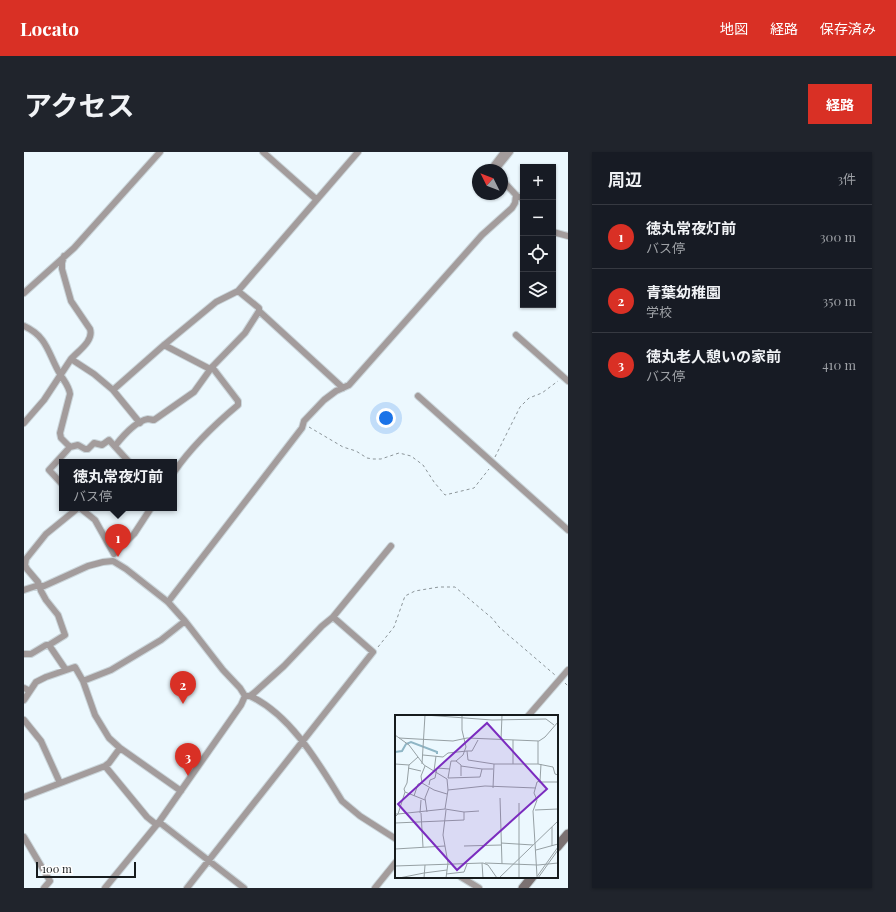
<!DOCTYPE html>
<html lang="ja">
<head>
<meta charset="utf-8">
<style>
	body { margin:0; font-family:"Playfair Display","Noto Sans JP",serif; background:#20242c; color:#f1f3f6 }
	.controls { position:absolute; right:12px; top:12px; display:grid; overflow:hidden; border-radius:0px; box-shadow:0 1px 3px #0004 }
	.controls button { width:36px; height:36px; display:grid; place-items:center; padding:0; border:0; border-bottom:1px solid #363941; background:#171b24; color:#f1f3f6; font:20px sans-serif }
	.compass { position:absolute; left:448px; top:12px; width:36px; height:36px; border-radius:50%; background:#171b24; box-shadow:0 1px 3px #0004; rotate:312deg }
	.scale { position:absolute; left:12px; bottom:10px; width:100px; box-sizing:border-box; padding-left:4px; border:2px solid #161b1d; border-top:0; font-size:11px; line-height:14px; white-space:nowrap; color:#161b1d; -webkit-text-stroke:3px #fff; paint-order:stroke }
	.you { position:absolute; left:362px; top:266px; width:14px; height:14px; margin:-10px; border:3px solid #fff; border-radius:50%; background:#1a73e8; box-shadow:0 0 0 6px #1a73e833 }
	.badge { display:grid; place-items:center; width:26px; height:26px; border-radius:50%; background:#d93025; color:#fff; font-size:13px; font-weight:700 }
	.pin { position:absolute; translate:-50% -33px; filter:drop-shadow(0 1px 2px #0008) }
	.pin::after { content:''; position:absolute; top:21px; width:14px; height:12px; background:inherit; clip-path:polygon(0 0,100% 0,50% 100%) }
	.popup { position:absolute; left:35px; top:307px; width:118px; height:52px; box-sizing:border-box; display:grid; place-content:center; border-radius:0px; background:#171b24; filter:drop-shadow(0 1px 3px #0005); font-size:13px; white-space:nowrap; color:#9ea1a6 }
	.popup b { font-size:15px; color:#f1f3f6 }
	.popup::after { content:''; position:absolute; left:50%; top:100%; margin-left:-8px; border:8px solid transparent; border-top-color:#171b24 }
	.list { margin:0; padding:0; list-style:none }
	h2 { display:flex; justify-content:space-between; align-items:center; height:52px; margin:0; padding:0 16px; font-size:17px }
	h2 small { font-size:13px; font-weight:400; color:#9ea1a6 }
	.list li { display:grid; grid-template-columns:26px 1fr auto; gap:12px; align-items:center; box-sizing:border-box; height:64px; padding:0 16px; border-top:1px solid #363941 }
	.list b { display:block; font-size:15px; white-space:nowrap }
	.list p { margin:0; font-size:13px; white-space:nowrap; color:#9ea1a6 }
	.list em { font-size:13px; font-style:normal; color:#9ea1a6 }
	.icon { flex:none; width:22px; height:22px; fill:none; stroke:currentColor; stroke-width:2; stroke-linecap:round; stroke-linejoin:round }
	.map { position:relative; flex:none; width:544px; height:736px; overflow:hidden; border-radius:0px }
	header { display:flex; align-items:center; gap:24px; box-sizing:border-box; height:56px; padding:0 20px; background:#d93025; color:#fff }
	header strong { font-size:19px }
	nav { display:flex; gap:22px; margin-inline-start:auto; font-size:14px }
	.intro { display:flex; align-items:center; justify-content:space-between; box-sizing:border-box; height:96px; padding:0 24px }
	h1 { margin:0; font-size:28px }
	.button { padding:10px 18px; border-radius:0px; background:#d93025; color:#fff; font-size:14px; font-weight:700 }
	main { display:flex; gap:24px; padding:0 24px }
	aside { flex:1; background:#171b24; border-radius:0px; box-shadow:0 1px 3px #0004 }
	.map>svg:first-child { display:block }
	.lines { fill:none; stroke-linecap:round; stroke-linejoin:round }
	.minor-casing { stroke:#cad5da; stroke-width:8 }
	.secondary-casing { stroke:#cad5da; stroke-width:11 }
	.path { stroke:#8c9599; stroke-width:1; stroke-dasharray:3 3; stroke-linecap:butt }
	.minor { stroke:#a39c9c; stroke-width:6 }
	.secondary { stroke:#7b7172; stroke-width:9 }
	.inset-river { fill:none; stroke:#8eb5c5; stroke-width:2 }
	.inset-road { fill:none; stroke:#96a0a4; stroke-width:1 }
	.view { fill:#7b2cbf; fill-opacity:0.15; stroke:#7b2cbf; stroke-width:2 }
	.inset-edge { fill:none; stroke:#161b1d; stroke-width:2 }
</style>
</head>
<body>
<header>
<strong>Locato</strong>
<nav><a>地図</a><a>経路</a><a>保存済み</a></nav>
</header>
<div class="intro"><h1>アクセス</h1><a class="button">経路</a></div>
<main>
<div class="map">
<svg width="544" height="736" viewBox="0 0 544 736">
	<rect width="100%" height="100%" fill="#ecf8fe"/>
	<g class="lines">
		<!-- minor casing -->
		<g class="minor-casing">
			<path id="minor" d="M 239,0 L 292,47
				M 472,18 L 470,13 L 480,0
				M 474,18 L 474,15 L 486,0
				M 478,28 L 492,43 L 499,47
				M 529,80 L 544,84
				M 40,104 L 38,111 L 38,117 L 47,149 L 66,177 C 70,189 54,199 47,207
				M 214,139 L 235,156 L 235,159 L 319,236
				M 0,141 L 50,96 L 136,0
				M 0,174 C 24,185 24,202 36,222 C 40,229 45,234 46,242 L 36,281 L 37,286 L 46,295 L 25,318 L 38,332
				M 492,183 L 544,229
				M 140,193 L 186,217
				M 89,238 L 116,271
				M 394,244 L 544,378
				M 0,271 L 20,248 L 47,207 L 70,222 L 89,238 L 140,193 L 192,150 L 214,139 L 334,0
				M 91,294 C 98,285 112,269 124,267 C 126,267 128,268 130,268 L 170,240 L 188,215
				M 46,295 L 54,293 L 61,297 L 64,297 L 70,291 L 78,293 L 85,288 L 105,310
				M 150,320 C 168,294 190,273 214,253 L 214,249 L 188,215 L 221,181 L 235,159
				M 56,356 L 71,368 L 90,402 L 110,382 L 127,356
				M 0,438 L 12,434 L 20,434 L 64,414 L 79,410 L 89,409 L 102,417 L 144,450 L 161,469 L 199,518 L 216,536 L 221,544 L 217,553 L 135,670 L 81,736
				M 144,450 L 278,276 L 280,269 L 300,248 L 312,239 L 325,233 L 458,83 L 488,56 L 491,51 L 492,43
				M 309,465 L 367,394
				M 0,502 L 7,502 L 22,493 L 25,493
				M 42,518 L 25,493 L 41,483 L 34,463 L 22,448 L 17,439 L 14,430 L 3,417 L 1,413 L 2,407 L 22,382 L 54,356
				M 59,529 L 87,518 L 137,488 L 161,469
				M 0,536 L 6,539 L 12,530 L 22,525 L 51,515 L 59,529 L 71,563 L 85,586 L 96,596 L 157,639
				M 226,544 C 267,563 295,612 318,649 L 336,664 L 372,687
				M 0,548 L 6,539
				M 504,564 L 544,518
				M 0,568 L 17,589 L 36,631
				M 81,614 L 123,665 L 133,673
				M 0,645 L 81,614 L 85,611 L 96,596
				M 135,670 L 220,736
				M 0,685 L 26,729 L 20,736
				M 437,725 L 455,736
				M 163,736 L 349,500 L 309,465 L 298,474 L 260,514 L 230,541 L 226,544 L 221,544
				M 351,736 L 372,710"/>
		</g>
		<!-- secondary casing -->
		<g class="secondary-casing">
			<path id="secondary" d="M 533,695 L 544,682
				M 499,736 L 508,725"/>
		</g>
		<!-- path -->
		<path class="path" d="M 285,275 L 319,295 L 332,299 L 343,306 L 349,307 L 357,307 L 375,301 L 387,304 L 399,313 L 410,330 L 421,343 L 450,336 L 465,317
			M 471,305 L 496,255 L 505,246 L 518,241 L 534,229
			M 354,495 L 370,475 L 381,444 L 391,439 L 415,435 L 431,435 L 469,467 L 475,475 L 531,523
			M 541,531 L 544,534"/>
		<!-- minor -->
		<use href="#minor" class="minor"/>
		<!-- secondary -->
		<use href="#secondary" class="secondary"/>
	</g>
	<!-- overview -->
	<g transform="translate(371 563)">
		<rect width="163" height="163" fill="#ecf8fe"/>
		<path class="inset-river" d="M 0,37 L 7,36 L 11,29 L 16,27 L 42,37 L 42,39"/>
		<path class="inset-road" d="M 30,0 L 97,5 L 151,4 L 159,10M 67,0 L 67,15 L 71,32 L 68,40 L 61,46 L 56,46 L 53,63 L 85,62 L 87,54 L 98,54M 0,20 L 14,30 L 29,50 L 52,64 L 53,75 L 50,94 L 3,99 L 0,102M 4,23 L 58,26 L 72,23 L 144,26 L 150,22 L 163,7M 106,25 L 107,0M 118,25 L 118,49M 143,26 L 143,49M 72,36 L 77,36 L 83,25M 28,40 L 48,42 L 53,38 L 72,36 L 73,45 L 99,49 L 143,49 L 158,52 L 160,59 L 163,60M 61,46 L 66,50 L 66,61M 0,49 L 14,50M 27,49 L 30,0M 30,51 L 26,61 L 27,68 L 39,75 L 52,79M 66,51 L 87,54M 13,53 L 26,56M 39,56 L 41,41M 144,67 L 163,67M 34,70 L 35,65 L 40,63 L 42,53 L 55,54M 98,73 L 99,49M 9,74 L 12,68 L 14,50 L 23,42M 9,74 L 10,77 L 30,85M 53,75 L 90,71 L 141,73M 19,81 L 23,69 L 27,68M 105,83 L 107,149M 124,88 L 124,163M 51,95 L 48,120 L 53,148 L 51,163M 140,95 L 163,94M 32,97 L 30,83 L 34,73M 69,97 L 84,96M 25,98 L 26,85M 26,98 L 28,132M 0,99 L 3,99 L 10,77M 0,108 L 69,105 L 69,97 L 50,94M 157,112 L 157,131M 106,128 L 138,130M 69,131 L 106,130M 0,134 L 50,131M 141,135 L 163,129M 87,148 L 88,163M 90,148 L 143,150 L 163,148M 0,151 L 88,148 L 93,150 L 102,163M 29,158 L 52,155M 51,159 L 69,157 L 72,149M 142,161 L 138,96 L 142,85 L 139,78 L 142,67 L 145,66 L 146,49M 4,163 L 29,158M 29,163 L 30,150M 104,163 L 163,106M 141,163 L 163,132M 143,163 L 163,135"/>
		<path class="view" d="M 92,8 L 152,74 L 62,155 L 3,89 Z"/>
		<rect width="163" height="163" class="inset-edge"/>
	</g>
</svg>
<div class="controls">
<button>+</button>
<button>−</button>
<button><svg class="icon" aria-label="locate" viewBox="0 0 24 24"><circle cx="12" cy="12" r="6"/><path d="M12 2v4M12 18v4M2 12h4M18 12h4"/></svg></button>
<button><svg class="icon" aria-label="layers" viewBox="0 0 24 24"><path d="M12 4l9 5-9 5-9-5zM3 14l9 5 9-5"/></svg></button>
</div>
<svg class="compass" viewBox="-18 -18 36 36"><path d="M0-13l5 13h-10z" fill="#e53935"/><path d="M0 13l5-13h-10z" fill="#9ea1a6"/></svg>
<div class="scale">100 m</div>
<div class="you"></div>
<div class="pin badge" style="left:94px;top:405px">1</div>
<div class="popup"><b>徳丸常夜灯前</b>バス停</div>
<div class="pin badge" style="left:159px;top:552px">2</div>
<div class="pin badge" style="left:164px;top:624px">3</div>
</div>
<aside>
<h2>周辺<small>3件</small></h2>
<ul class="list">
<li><span class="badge">1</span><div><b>徳丸常夜灯前</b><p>バス停</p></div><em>300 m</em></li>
<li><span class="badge">2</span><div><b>青葉幼稚園</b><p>学校</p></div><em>350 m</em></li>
<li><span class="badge">3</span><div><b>徳丸老人憩いの家前</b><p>バス停</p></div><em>410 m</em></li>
</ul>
</aside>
</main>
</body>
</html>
